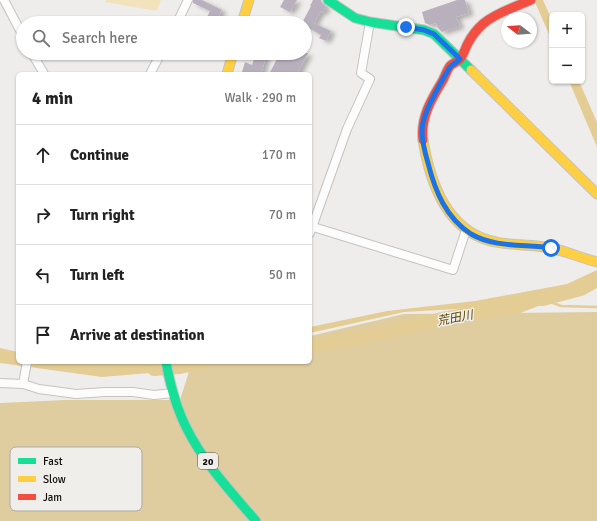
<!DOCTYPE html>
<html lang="en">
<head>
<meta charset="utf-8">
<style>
	body { margin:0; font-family:Signika,"Noto Sans JP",sans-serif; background:#f2f2f2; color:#222 }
	.controls { position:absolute; right:12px; top:12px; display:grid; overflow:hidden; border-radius:6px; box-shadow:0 1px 3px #0004 }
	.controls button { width:36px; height:36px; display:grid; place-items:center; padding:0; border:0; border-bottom:1px solid #e0e0e0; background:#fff; color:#222; font:20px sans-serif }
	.compass { position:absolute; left:501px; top:12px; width:36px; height:36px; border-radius:50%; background:#fff; box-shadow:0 1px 3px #0004; rotate:287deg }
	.stop { position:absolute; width:12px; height:12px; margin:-9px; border:3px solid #1a73e8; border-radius:50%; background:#fff }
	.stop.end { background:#1a73e8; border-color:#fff; box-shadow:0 1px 4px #0008 }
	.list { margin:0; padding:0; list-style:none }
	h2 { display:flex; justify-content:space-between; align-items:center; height:52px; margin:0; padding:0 16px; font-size:17px }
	h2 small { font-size:13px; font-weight:400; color:#767676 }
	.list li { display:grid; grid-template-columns:26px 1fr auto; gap:12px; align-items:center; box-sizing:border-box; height:60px; padding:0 16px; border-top:1px solid #e0e0e0 }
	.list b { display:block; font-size:15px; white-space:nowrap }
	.list em { font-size:13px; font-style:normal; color:#767676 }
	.icon { flex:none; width:22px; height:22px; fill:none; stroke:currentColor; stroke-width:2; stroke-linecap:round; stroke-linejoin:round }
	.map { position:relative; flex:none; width:597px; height:521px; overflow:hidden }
	.search { position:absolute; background:#fff; box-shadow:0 1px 3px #0004; left:16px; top:16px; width:296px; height:44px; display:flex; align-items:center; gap:10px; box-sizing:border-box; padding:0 14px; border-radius:22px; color:#767676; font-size:15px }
	.panel { position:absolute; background:#fff; box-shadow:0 1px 3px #0004; left:16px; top:72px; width:296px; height:292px; border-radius:6px }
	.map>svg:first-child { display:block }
	.green { fill:#f3e3bc }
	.forest { fill:#dfcda0 }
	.water { fill:#e4cd95 }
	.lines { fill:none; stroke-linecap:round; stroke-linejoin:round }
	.stream { stroke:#e4cd95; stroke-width:2.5 }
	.river { stroke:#e4cd95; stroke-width:14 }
	.building { fill:#b9b0bd; filter:url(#shadow) }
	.street-casing { stroke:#c4c3c1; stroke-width:10 }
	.fast-casing { stroke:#c4c3c1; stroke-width:11 }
	.slow-casing { stroke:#c4c3c1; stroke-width:11 }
	.jam-casing { stroke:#c4c3c1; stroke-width:11 }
	.street { stroke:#fdfcfc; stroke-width:8 }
	.fast { stroke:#16e098; stroke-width:9 }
	.slow { stroke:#ffcf43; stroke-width:9 }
	.jam { stroke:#f24e42; stroke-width:9 }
	.route { stroke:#1a73e8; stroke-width:5 }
	.labels { text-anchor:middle; stroke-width:3; stroke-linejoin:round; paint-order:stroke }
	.shield { fill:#f0eeea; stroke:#535250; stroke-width:1 }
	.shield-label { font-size:10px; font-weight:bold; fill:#100f0e }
	.water-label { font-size:12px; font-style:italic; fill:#5a4401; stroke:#f0eeea }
	.key { fill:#f0eeea; stroke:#adaba8; stroke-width:1 }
	.key-label { font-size:11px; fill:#100f0e }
</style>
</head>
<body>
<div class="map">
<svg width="597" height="521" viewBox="0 0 597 521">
	<defs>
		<filter id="shadow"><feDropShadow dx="4.5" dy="2.5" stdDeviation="2" flood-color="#0004"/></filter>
	</defs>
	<rect width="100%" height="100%" fill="#efedeb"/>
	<!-- green -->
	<path class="green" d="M 106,0 L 161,0 L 157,11 L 105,2 Z"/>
	<!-- forest -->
	<path class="forest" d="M 597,312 L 597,521 L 0,521 L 0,403 L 65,400 L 180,400 L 191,365 L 202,362 L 310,362 L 310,336 L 404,314 Z"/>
	<!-- water -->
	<path class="water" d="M 534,0 L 543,0 L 552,20 L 552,41 Z
		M 569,81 L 579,81 L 596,120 L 597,122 L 597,147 Z
		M 597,270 L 597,277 L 566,290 L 476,308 L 404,312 L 310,333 L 310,327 L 387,311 L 475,301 L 567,284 Z
		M 0,348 L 18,352 L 18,362 L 187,362 L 150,373 L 102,377 L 0,363 Z"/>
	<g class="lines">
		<!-- stream -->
		<path class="stream" d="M 543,299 L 561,306 L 597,307"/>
		<!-- river -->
		<path class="river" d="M 310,346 L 368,336 L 442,319 L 519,306 L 537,299 L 543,299 L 581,289 L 597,280
			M 154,369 L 180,367 L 203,362"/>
	</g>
	<!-- building -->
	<path class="building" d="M 193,0 L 202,0 L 222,10 L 215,23 L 204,23 L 210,11 L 193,3 Z
		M 284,0 L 297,0 L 290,12 L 280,7 Z
		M 313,0 L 321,0 L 322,3 L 326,7 L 323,13 L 321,11 L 314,23 L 331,31 L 326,41 L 319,38 L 321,35 L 305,26 L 305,23 L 302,23 L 311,6 L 310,6 Z
		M 457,0 L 465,0 L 469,13 L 456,17 L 460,26 L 442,32 L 438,28 L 436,23 L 430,25 L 425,23 L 422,12 Z
		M 256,53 L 267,53 L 261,74 L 250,74 L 242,72 L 245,62 L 252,65 Z
		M 280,53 L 308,53 L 297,74 L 269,74 Z"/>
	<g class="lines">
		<!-- street casing -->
		<g class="street-casing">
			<path id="street" d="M 4,0 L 23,36
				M 177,23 L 188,0
				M 32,53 L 44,74
				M 150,74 L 161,53
				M 310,226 L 453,270 L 466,230
				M 310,233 L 347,129 L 370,79 L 361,73 L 370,22
				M 0,383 L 23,384 L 39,389 L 76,394 L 105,392 L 133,392 L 154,395 L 173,393
				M 23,384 L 27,362"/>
		</g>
		<!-- fast casing -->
		<g class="fast-casing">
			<path id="fast" d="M 328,0 L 355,18 L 370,22 L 424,30 L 434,34 L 471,70
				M 166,362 C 170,384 176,407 186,427 C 203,462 231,492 256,521"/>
		</g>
		<!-- slow casing -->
		<g class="slow-casing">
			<path id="slow" d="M 242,23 L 249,0
				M 471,70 L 597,194
				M 227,74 L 233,53
				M 423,140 C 430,183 447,233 496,242 C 514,246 532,244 550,248 C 566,251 581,258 597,262"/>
		</g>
		<!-- jam casing -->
		<g class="jam-casing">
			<path id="jam" d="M 423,140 C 420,118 432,98 443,80 C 445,76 447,70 450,66 C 453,63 457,62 460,59 C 463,55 465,50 467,45 C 471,37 477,29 484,23 C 498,12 515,7 531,0"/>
		</g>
		<!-- street -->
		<use href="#street" class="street"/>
		<!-- fast -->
		<use href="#fast" class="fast"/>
		<!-- slow -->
		<use href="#slow" class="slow"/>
		<!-- jam -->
		<use href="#jam" class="jam"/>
	</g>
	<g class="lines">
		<!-- route -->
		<path class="route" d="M 406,27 L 424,30 L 434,34 L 460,59 C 457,62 453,64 450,67 C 448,70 446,74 444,77 C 436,92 423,113 422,130 C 422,141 425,153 428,163 C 435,191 446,218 471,234 C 495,248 525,244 551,248"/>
	</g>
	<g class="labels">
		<!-- shield labels -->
		<rect class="shield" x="198" y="453" width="20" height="16" rx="3"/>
		<g class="shield-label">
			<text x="208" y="465">20</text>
		</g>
		<!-- water labels -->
		<g class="water-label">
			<text transform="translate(455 318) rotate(-11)" y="4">荒田川</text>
		</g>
	</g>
	<!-- legend -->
	<rect x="10" y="447" width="132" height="64" rx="6" class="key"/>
	<rect x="18" y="458" width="18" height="6" fill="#16e098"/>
	<rect x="18" y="476" width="18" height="6" fill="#ffcf43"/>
	<rect x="18" y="494" width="18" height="6" fill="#f24e42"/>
	<g class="key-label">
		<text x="43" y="465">Fast</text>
		<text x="43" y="483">Slow</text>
		<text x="43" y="501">Jam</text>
	</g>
</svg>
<div class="controls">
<button>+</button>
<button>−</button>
</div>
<svg class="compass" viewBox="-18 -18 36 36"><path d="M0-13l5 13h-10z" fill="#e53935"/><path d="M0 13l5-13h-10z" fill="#767676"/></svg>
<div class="stop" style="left:551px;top:248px"></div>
<div class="stop end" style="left:406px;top:27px"></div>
<div class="search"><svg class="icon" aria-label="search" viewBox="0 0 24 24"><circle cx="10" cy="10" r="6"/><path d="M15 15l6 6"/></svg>Search here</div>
<section class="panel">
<h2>4 min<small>Walk · 290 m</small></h2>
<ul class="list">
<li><svg class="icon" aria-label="ahead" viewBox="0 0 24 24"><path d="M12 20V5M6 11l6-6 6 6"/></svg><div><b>Continue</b></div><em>170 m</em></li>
<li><svg class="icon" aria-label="right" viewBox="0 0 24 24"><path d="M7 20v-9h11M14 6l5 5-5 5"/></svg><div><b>Turn right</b></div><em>70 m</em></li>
<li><svg class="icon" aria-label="left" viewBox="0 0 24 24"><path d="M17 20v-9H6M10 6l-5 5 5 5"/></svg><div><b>Turn left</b></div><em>50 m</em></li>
<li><svg class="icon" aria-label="arrive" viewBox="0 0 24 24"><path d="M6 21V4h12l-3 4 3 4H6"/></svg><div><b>Arrive at destination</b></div></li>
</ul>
</section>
</div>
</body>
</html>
